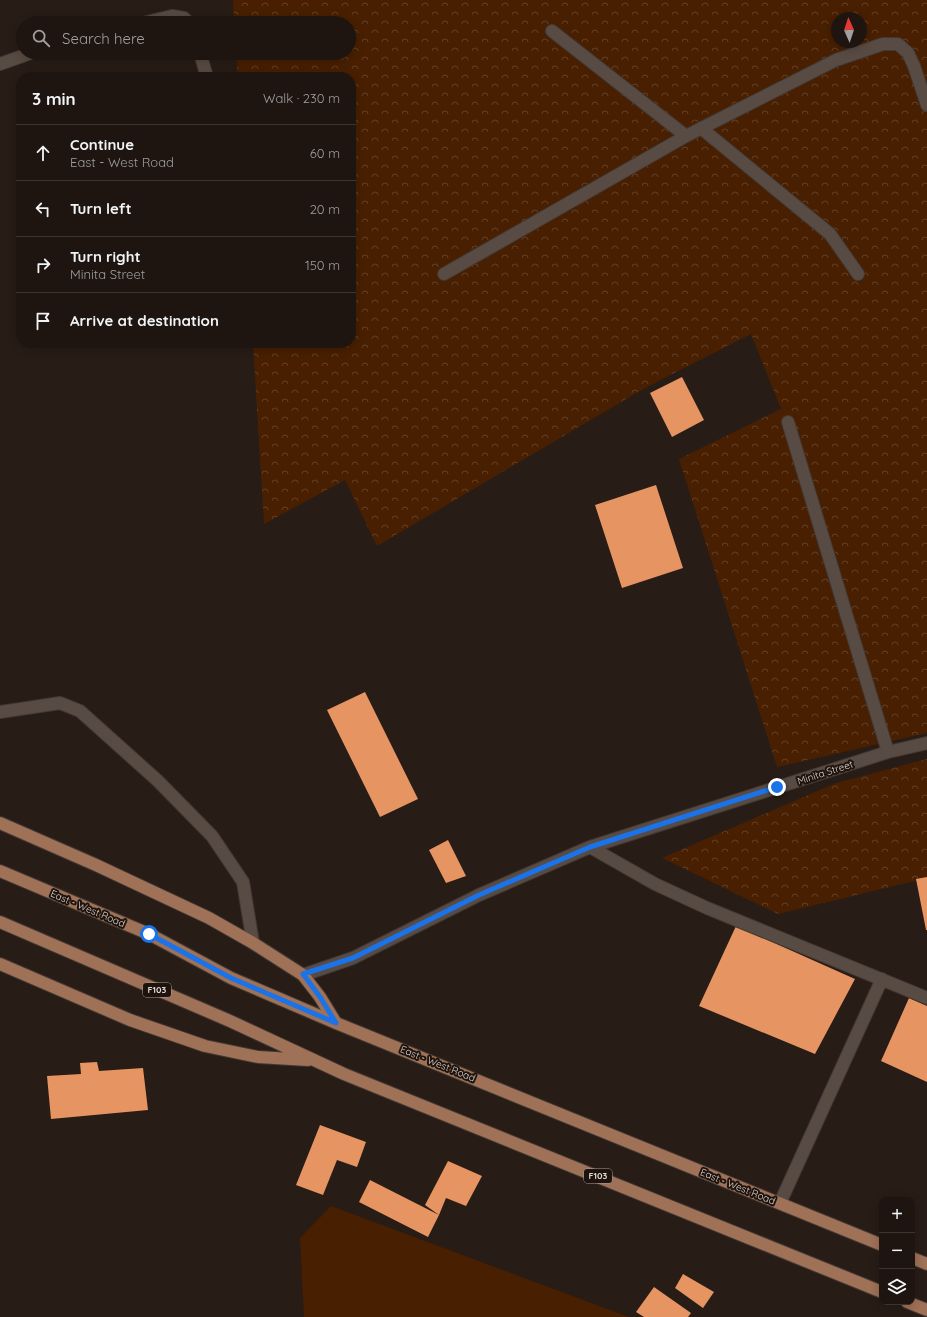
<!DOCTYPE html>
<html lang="en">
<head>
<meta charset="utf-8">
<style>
	body { margin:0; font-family:Quicksand,sans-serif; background:#261e19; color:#f1f3f6 }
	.controls { position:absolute; right:12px; bottom:12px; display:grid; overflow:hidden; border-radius:8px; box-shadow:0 2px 10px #0003 }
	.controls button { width:36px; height:36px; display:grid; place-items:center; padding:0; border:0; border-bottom:1px solid #3c3430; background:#1e1510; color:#f1f3f6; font:20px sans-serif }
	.compass { position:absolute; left:831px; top:12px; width:36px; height:36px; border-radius:50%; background:#1e1510; box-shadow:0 2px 10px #0003; rotate:357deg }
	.stop { position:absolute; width:12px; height:12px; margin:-9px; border:3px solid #1a73e8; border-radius:50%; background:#fff }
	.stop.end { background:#1a73e8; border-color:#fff; box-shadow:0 1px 4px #0008 }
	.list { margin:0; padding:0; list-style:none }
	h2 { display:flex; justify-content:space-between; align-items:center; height:52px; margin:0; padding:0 16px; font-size:17px }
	h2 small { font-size:13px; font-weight:400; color:#a19f9f }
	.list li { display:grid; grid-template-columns:26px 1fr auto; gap:12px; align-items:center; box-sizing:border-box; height:56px; padding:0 16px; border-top:1px solid #3c3430 }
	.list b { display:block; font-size:15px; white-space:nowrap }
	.list p { margin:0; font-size:13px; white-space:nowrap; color:#a19f9f }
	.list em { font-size:13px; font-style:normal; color:#a19f9f }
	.icon { flex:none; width:22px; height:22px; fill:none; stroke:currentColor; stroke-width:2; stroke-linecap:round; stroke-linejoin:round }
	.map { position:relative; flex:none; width:927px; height:1317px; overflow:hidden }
	.search { position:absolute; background:#1e1510; box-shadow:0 2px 10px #0003; left:16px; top:16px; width:340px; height:44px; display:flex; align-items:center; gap:10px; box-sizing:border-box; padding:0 14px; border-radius:22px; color:#a19f9f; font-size:15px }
	.panel { position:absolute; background:#1e1510; box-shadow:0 2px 10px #0003; left:16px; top:72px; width:340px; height:276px; border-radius:16px }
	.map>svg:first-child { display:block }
	.green { fill:#481f01 }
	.forest { fill:url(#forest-crowns); fill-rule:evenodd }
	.building { fill:#e59462 }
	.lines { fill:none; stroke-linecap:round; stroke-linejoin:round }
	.minor-casing { stroke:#423935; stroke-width:14 }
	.major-casing { stroke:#423935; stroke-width:14 }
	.minor { stroke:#584b43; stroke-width:12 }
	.major { stroke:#9f7156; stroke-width:12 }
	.route { stroke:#1a73e8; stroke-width:5 }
	.labels { text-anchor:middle; stroke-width:4; stroke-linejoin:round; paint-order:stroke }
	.shield { fill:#1e130d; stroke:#a59c97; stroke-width:1 }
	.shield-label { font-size:9px; font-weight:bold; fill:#dfd7d2 }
	.street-label { font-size:10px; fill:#dfd7d2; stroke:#1e130d }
</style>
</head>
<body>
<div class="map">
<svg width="927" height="1317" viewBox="0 0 927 1317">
	<defs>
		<pattern id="forest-crowns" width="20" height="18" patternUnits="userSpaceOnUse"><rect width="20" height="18" fill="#481f01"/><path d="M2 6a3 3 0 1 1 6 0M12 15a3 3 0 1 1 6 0" fill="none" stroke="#623f25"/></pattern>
	</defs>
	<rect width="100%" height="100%" fill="#281c16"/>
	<!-- green -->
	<path class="green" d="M 331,1206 L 629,1317 L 304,1317 L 300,1238 Z"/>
	<!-- forest -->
	<path class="forest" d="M 233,0 L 927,0 L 927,733 L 777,767 L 679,459 L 781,409 L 751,334 L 645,388 L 377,546 L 345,480 L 264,524 L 253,343 L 351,343 L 351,77 L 238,77 L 236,53 L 349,53 L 349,23 L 234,23 ZM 837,18 L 861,18 L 861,42 L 837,42 Z
		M 927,759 L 927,878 L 778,914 L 662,858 L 836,783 Z"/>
	<!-- building -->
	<path class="building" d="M 682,377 L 704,420 L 672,437 L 650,393 Z
		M 656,485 L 683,568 L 622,588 L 595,505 Z
		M 365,692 L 418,799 L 380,817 L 327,710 Z
		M 448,840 L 466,876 L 446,883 L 429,850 Z
		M 927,877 L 927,930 L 926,930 L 916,879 Z
		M 736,926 L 855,979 L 815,1054 L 699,1006 Z
		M 909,998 L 927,1006 L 927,1082 L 881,1061 Z
		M 97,1062 L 99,1071 L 143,1068 L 148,1110 L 51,1119 L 47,1076 L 81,1074 L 80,1063 Z
		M 320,1125 L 366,1142 L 357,1167 L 337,1160 L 323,1195 L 296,1185 Z
		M 448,1161 L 482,1176 L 466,1206 L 446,1198 L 439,1215 L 428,1237 L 359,1202 L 370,1180 L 439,1215 L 425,1205 Z
		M 683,1274 L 714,1292 L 703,1308 L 675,1288 Z
		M 654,1287 L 691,1313 L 688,1317 L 644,1317 L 636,1312 Z"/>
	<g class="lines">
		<!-- minor casing -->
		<g class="minor-casing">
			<path id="minor" d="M 143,23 L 172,16 L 184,18 L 189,23
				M 552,31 L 686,136
				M 200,53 L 207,77
				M 0,64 L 31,53
				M 701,128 L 830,234 L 858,274
				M 444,274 L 686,136 L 836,60 L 883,44 L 898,44 L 908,53 L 914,66 L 927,105
				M 788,422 L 888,752
				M 0,712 L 60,703 L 80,711 L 158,781 L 212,836 L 243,882 L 253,943
				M 590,847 L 655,884 L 707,908 L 927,998
				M 303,975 L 353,958 L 479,895 L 590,847 L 888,752 L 927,743
				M 780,1203 L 882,979"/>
		</g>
		<!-- major casing -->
		<g class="major-casing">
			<path id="major" d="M 0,823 L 96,865 L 209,918 L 253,943 L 303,975 L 320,997 L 336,1023
				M 0,871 L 149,934 L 231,978 L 336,1023 L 882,1245
				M 0,922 L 230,1021 L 344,1074 L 882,1292
				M 0,964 L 130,1020 L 205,1046 L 258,1057 L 308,1060
				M 912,1258 L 927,1264
				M 907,1302 L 927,1310"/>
		</g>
		<!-- minor -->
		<use href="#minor" class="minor"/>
		<!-- major -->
		<use href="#major" class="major"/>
	</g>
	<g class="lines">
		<!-- route -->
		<path class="route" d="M 149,934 L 231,978 L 336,1023 L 320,997 L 303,974 L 353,958 L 479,895 L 590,847 L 777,787"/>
	</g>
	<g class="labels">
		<!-- shield labels -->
		<g class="shield">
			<rect x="143" y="983" width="28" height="14" rx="3"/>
			<rect x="584" y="1169" width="28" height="14" rx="3"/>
		</g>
		<g class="shield-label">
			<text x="157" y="993">F103</text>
			<text x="598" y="1179">F103</text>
		</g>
		<!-- street labels -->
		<g class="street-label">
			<text transform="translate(825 772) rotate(-18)" y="4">Minita Street</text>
			<text transform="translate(88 908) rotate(23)" y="4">East - West Road</text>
			<text transform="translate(438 1063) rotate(22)" y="4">East - West Road</text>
			<text transform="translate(738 1186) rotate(22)" y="4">East - West Road</text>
		</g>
	</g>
</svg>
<div class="controls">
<button>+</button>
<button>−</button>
<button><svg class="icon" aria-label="layers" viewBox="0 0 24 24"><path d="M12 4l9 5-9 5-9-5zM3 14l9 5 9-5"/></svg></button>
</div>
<svg class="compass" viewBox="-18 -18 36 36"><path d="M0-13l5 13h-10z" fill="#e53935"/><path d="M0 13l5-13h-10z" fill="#a19f9f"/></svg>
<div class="stop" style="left:149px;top:934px"></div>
<div class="stop end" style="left:777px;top:787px"></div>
<div class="search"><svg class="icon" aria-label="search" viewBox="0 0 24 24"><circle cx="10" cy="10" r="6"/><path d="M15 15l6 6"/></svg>Search here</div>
<section class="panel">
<h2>3 min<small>Walk · 230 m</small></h2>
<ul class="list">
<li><svg class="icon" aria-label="ahead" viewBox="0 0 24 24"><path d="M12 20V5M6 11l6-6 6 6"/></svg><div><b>Continue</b><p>East - West Road</p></div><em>60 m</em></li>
<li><svg class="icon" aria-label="left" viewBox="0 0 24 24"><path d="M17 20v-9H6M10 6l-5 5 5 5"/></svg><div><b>Turn left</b></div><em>20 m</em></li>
<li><svg class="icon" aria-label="right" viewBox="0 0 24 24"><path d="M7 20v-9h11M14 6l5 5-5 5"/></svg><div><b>Turn right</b><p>Minita Street</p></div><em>150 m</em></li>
<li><svg class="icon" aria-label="arrive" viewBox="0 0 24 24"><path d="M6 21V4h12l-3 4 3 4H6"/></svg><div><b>Arrive at destination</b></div></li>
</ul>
</section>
</div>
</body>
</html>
